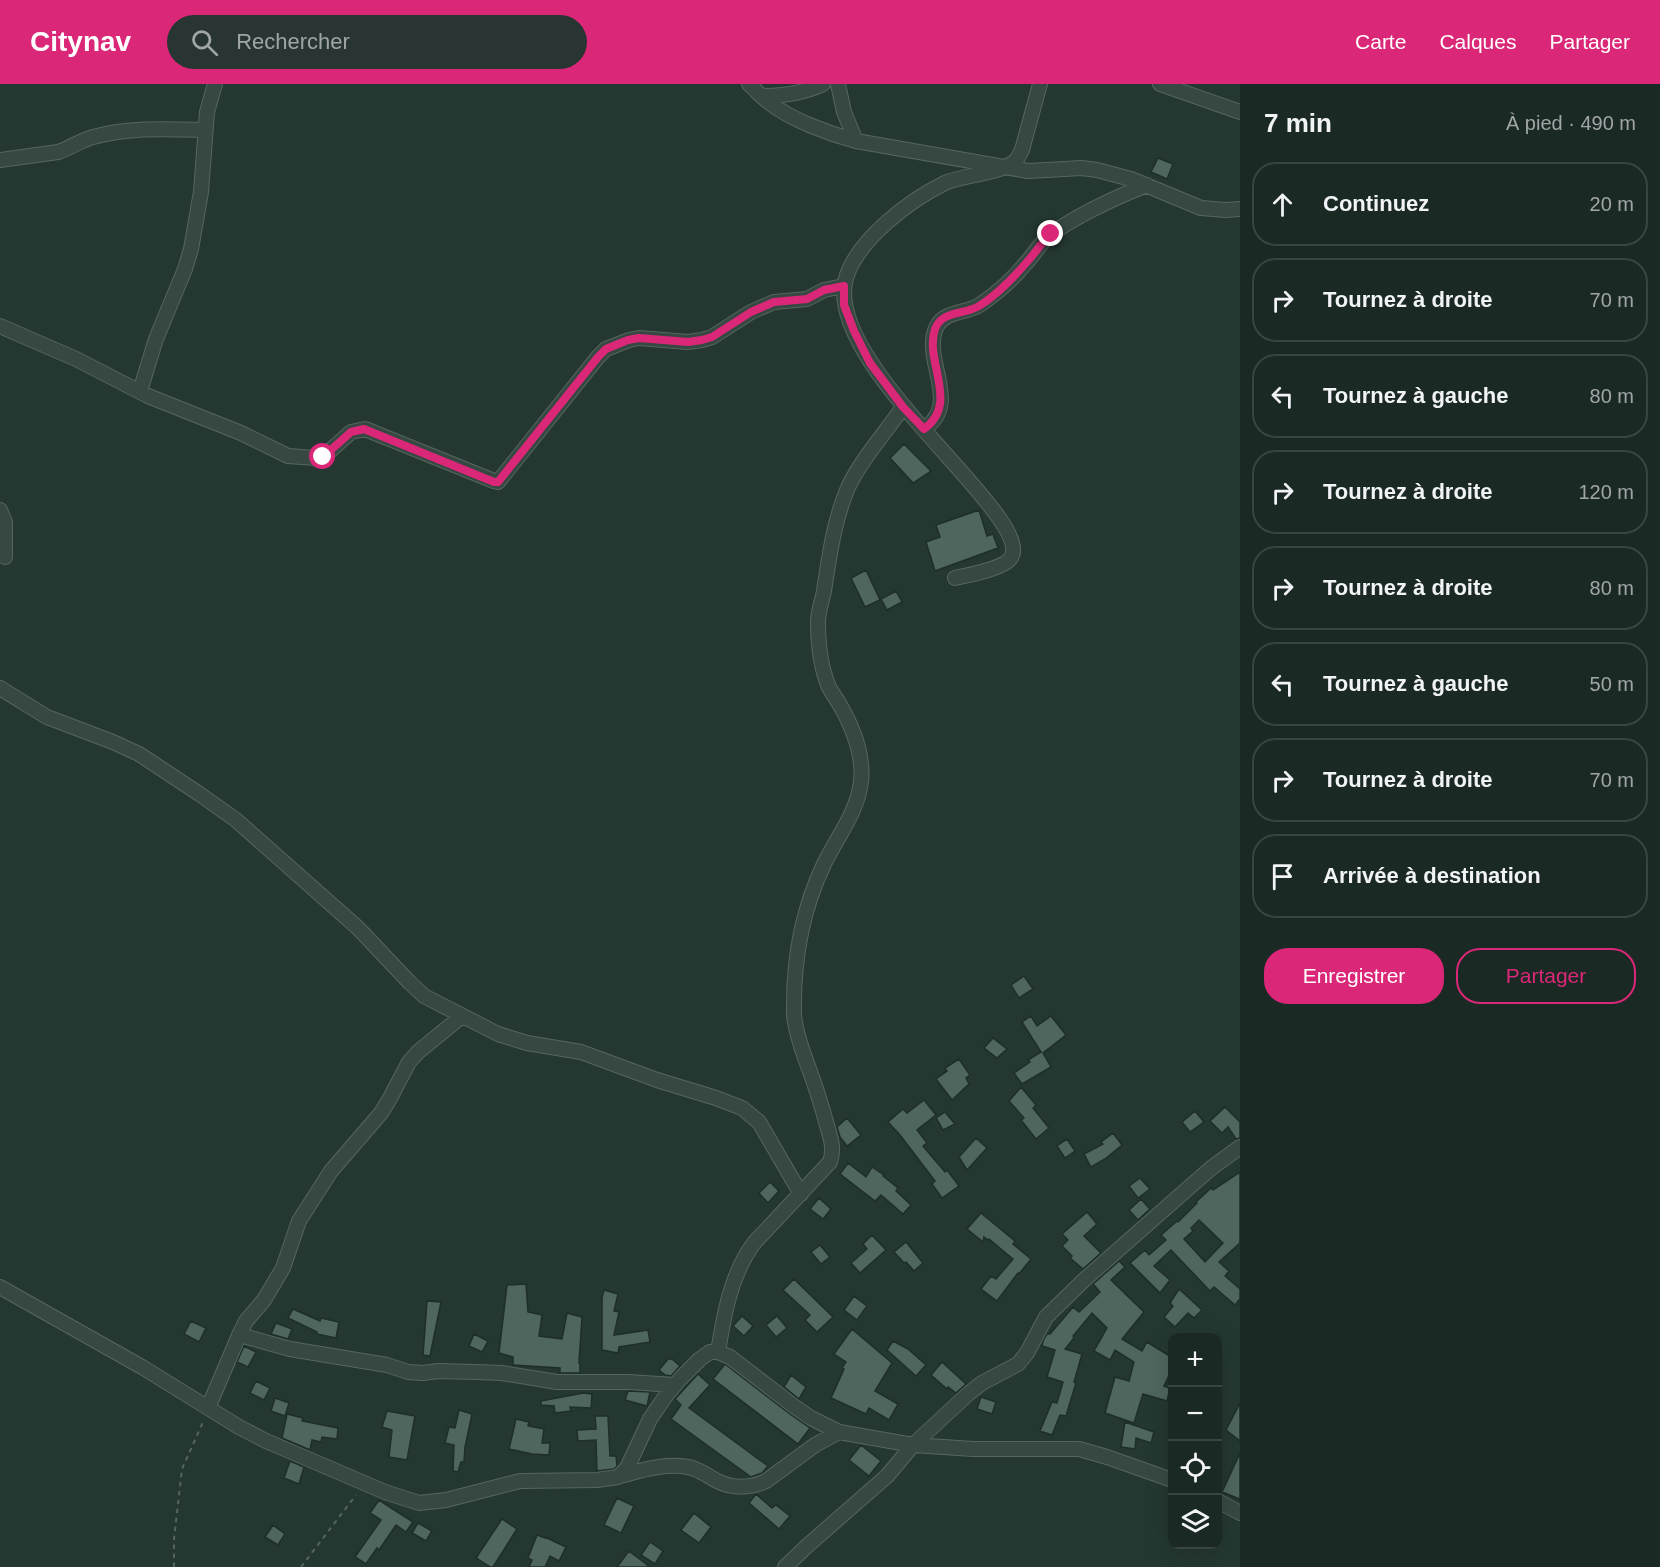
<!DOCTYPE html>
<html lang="fr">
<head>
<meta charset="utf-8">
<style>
	body { margin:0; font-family:Arial,sans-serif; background:#283532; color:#f1f3f6 }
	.controls { position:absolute; right:18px; bottom:18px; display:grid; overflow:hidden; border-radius:12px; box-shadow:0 6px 24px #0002 }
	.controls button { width:54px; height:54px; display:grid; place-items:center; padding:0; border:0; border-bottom:2px solid #394542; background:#1b2925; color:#f1f3f6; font:30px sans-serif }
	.stop { position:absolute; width:18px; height:18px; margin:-14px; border:4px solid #db2777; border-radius:50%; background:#fff }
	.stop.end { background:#db2777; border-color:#fff; box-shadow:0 2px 6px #0008 }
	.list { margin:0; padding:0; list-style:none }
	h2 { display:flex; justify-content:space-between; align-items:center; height:78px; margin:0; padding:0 24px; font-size:26px }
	h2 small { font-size:20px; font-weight:400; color:#a0a6a7 }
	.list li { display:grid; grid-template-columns:39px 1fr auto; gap:18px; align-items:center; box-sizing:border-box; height:84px; margin:0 12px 12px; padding:0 12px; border:2px solid #394542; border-radius:24px }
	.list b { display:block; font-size:22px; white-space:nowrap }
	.list em { font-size:20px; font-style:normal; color:#a0a6a7 }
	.actions { display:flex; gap:12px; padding:18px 24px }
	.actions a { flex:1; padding:14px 0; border:2px solid #db2777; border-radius:24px; text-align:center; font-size:21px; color:#db2777 }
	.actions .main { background:#db2777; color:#fff }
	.icon { flex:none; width:33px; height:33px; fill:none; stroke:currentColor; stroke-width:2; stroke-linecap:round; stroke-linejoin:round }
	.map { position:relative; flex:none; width:1240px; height:1483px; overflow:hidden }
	header { display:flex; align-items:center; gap:36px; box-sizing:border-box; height:84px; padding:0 30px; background:#db2777; color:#fff }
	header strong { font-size:28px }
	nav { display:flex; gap:33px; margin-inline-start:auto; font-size:21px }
	.search { width:420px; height:54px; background:#283532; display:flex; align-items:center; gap:15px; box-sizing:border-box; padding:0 21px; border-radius:33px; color:#a0a6a7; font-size:22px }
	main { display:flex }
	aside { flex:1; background:#1b2925 }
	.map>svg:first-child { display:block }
	.building { fill:#4f665e; stroke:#1e2e29; stroke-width:1.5; fill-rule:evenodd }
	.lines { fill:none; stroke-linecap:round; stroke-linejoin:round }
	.minor-casing { stroke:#556660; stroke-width:16 }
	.path { stroke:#536658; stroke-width:2; stroke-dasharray:4.5 4.5; stroke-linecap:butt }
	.minor { stroke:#374843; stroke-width:14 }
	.route { stroke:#db2777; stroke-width:8 }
</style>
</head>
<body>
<header>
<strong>Citynav</strong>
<div class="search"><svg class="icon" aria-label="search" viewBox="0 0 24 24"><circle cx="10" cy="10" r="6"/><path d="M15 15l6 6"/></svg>Rechercher</div>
<nav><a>Carte</a><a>Calques</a><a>Partager</a></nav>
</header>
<main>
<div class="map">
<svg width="1240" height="1483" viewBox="0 0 1240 1483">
	<rect width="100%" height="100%" fill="#243731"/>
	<!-- building -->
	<path class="building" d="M 1158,74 L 1173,80 L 1167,95 L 1151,88 Z
		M 904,360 L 931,387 L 913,399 L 890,374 Z
		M 979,426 L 987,452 L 993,450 L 998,464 L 935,487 L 926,458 L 940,453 L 936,441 Z
		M 866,486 L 880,516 L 865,523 L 851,494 Z
		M 896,507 L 902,518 L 887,526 L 881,515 Z
		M 1024,892 L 1033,905 L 1019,914 L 1011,901 Z
		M 1031,932 L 1037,942 L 1051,932 L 1066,951 L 1043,969 L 1051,983 L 1022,1000 L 1014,989 L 1030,978 L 1028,976 L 1041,968 L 1022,938 Z
		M 993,954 L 1007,965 L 997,974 L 984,964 Z
		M 959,975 L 970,991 L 966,994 L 969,1000 L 952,1016 L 936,995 L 947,987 L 945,984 Z
		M 1021,1003 L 1036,1021 L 1033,1024 L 1049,1044 L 1036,1055 L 1021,1036 L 1024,1034 L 1009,1017 Z
		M 924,1016 L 936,1031 L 917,1046 L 927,1059 L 923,1062 L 945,1088 L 947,1086 L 959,1102 L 942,1114 L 932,1100 L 935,1097 L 900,1051 L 888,1038 L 903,1025 L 907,1029 Z
		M 1225,1023 L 1240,1038 L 1240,1054 L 1236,1055 L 1228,1043 L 1222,1049 L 1210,1037 Z
		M 1195,1027 L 1204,1038 L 1190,1048 L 1182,1038 Z
		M 945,1028 L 955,1040 L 943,1046 L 936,1034 Z
		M 847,1034 L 861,1051 L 847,1062 L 840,1053 L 837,1043 Z
		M 1113,1049 L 1122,1061 L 1105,1075 L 1091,1083 L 1084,1070 L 1103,1060 L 1101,1058 Z
		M 976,1054 L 987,1064 L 967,1086 L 959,1073 Z
		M 1067,1055 L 1075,1067 L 1065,1074 L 1057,1062 Z
		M 848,1079 L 866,1093 L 872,1083 L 884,1091 L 883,1092 L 898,1104 L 896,1107 L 911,1121 L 903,1130 L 881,1111 L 875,1117 L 840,1090 Z
		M 1240,1088 L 1240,1159 L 1219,1178 L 1229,1187 L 1225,1192 L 1240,1205 L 1240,1215 L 1235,1221 L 1214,1203 L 1210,1207 L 1171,1166 L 1154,1182 L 1170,1196 L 1160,1209 L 1130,1179 L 1145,1166 L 1149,1171 L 1166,1156 L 1161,1151 L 1177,1137 L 1178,1138 L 1197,1119 L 1196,1118 L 1211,1104 L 1213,1106 ZM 1199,1136 L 1223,1159 L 1205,1178 L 1184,1155 L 1193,1147 L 1191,1144 Z
		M 1140,1094 L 1150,1105 L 1138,1114 L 1129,1102 Z
		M 770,1098 L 779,1107 L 768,1119 L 759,1109 Z
		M 819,1114 L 831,1125 L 823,1135 L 810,1125 Z
		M 1141,1115 L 1150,1125 L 1138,1136 L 1129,1126 Z
		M 1087,1128 L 1097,1140 L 1084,1152 L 1101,1169 L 1083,1185 L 1070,1174 L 1072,1172 L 1062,1162 L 1068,1156 L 1062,1150 Z
		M 981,1129 L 1015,1157 L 1013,1160 L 1031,1175 L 1019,1190 L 1018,1189 L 997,1217 L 981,1205 L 991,1192 L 996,1195 L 1013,1175 L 989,1155 L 988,1156 L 984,1153 L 983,1158 L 967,1145 Z
		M 872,1151 L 886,1166 L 860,1189 L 851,1179 L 867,1165 L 863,1160 Z
		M 906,1158 L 923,1179 L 914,1187 L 906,1178 L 904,1179 L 894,1168 Z
		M 820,1161 L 830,1173 L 821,1180 L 811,1168 Z
		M 1119,1177 L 1125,1183 L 1111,1196 L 1144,1228 L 1122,1255 L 1142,1267 L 1147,1258 L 1173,1274 L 1173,1283 L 1164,1302 L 1170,1304 L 1167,1317 L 1143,1310 L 1134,1339 L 1105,1329 L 1115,1293 L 1129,1297 L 1134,1278 L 1115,1266 L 1110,1276 L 1094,1267 L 1107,1244 L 1092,1229 L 1073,1252 L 1074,1254 L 1065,1265 L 1082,1270 L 1074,1298 L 1076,1299 L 1066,1332 L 1060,1331 L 1052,1351 L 1040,1347 L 1052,1318 L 1057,1319 L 1063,1298 L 1047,1293 L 1055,1266 L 1042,1262 L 1043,1257 L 1047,1250 L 1050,1250 L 1073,1223 L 1079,1228 L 1100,1208 L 1093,1200 Z
		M 794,1195 L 833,1233 L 817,1248 L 805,1236 L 810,1231 L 783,1206 Z
		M 526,1200 L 528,1228 L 542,1231 L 539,1252 L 562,1255 L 567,1229 L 582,1233 L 579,1279 L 580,1279 L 580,1289 L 560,1289 L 560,1284 L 513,1281 L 513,1273 L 499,1269 L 507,1201 Z
		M 1179,1205 L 1202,1226 L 1194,1234 L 1188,1229 L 1175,1243 L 1164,1233 L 1173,1222 L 1170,1219 Z
		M 604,1206 L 618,1210 L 614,1227 L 619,1228 L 614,1251 L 648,1246 L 650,1258 L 619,1263 L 618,1269 L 602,1266 L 602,1214 Z
		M 854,1212 L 867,1222 L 857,1236 L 844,1226 Z
		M 427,1217 L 441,1218 L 430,1272 L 423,1271 Z
		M 293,1225 L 320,1237 L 321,1234 L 339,1238 L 336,1254 L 317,1250 L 317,1248 L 288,1234 Z
		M 742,1232 L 753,1242 L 744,1252 L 733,1242 Z
		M 777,1232 L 787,1244 L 776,1253 L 766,1241 Z
		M 191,1237 L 206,1244 L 199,1258 L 184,1250 Z
		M 276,1239 L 292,1245 L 288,1255 L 271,1250 Z
		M 852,1245 L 892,1279 L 875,1307 L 898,1320 L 889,1336 L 869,1324 L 866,1330 L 831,1314 L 844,1285 L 842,1284 L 846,1278 L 834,1270 Z
		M 474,1250 L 488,1257 L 482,1268 L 469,1262 Z
		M 893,1257 L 908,1265 L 926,1281 L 916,1292 L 887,1266 Z
		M 244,1262 L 256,1268 L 248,1283 L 237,1278 Z
		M 668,1275 L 672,1275 L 680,1282 L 671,1292 L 665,1291 L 659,1286 Z
		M 942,1278 L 966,1300 L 956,1309 L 948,1303 L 947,1305 L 931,1291 Z
		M 725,1280 L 790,1330 L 810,1344 L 798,1360 L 713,1295 Z
		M 698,1290 L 710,1301 L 689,1324 L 768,1382 L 762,1389 L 751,1393 L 671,1335 L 681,1321 L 675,1315 Z
		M 791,1291 L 806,1303 L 799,1315 L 784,1303 Z
		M 256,1297 L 270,1304 L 264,1316 L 250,1309 Z
		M 628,1307 L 650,1308 L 647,1322 L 625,1316 Z
		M 583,1309 L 592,1310 L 591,1324 L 570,1323 L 571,1327 L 555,1329 L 554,1322 L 541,1321 L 541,1317 Z
		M 981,1313 L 996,1318 L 992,1330 L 977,1325 Z
		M 275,1314 L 289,1319 L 285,1332 L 271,1327 Z
		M 1240,1319 L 1240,1357 L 1226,1346 Z
		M 459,1326 L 472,1330 L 465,1363 L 464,1378 L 461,1378 L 458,1388 L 453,1387 L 454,1361 L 445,1359 L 449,1343 L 455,1344 Z
		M 387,1327 L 415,1332 L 407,1376 L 389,1373 L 392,1346 L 382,1343 Z
		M 287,1330 L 303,1334 L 302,1337 L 338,1344 L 337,1355 L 322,1353 L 321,1358 L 312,1356 L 310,1366 L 282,1354 Z
		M 595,1332 L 608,1332 L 610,1372 L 616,1372 L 617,1382 L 614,1385 L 597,1387 L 596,1356 L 578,1357 L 577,1346 L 596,1345 Z
		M 516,1335 L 529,1338 L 528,1342 L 544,1345 L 542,1359 L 550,1359 L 549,1371 L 532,1370 L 509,1365 Z
		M 1125,1338 L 1154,1348 L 1151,1359 L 1136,1354 L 1135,1365 L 1121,1363 Z
		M 861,1361 L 881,1377 L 869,1392 L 849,1376 Z
		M 1240,1369 L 1240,1415 L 1222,1408 Z
		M 290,1377 L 304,1383 L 299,1400 L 284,1394 Z
		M 756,1410 L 772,1424 L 776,1421 L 790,1432 L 779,1445 L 749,1419 Z
		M 617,1414 L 634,1422 L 621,1449 L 604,1441 Z
		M 379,1416 L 413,1438 L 406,1448 L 396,1441 L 379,1466 L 377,1464 L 366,1480 L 355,1473 L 381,1436 L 370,1429 Z
		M 694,1429 L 711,1443 L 699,1459 L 681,1446 Z
		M 502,1435 L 517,1445 L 493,1483 L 490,1483 L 476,1474 Z
		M 418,1439 L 432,1447 L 426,1457 L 412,1449 Z
		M 273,1441 L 285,1450 L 278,1461 L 265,1453 Z
		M 537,1451 L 545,1454 L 545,1453 L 566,1463 L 559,1477 L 550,1472 L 545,1483 L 529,1483 L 532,1476 L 528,1474 Z
		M 650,1458 L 663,1467 L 655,1480 L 641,1471 Z
		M 629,1467 L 650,1483 L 617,1483 Z"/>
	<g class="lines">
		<!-- minor casing -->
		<g class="minor-casing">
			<path id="minor" d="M 749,0 C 756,6 762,14 770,19 C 791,36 830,50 856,57 L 1028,87 L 1082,84 L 1097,86 L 1131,95 L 1201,124 L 1226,126 L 1240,125
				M 838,0 L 844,28 L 856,57
				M 1160,0 L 1240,28
				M 762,12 C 783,12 804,9 823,0
				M 0,76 L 58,68 C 71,64 81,56 93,53 C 130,43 167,45 205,46
				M 0,242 L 76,275 L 148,312 L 241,349 L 288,372 L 316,374 L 323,373 L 351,348 L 365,345 L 494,397 L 498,398 L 598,273 L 606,265 L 629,256 L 639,254 L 688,258 L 702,256 L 712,253 L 751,228 L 774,218 L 807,215 L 824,206 L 844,202
				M 140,307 L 156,255 L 185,185 L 191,165 L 201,108 L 207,28 L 215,0
				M 924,345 C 963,319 920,274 937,242 C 945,226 968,230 981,220 C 997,209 1013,195 1025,180 C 1033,172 1038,162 1046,155 C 1056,145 1068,139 1080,132 C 1102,120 1124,110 1147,101
				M 0,426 L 5,438 L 5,473
				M 955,494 C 968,491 1002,485 1010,475 C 1042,436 816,279 847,191 C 860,154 910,116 945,99 C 962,91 1006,89 1017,75 C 1019,72 1020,69 1022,66 L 1040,0
				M 0,604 L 47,633 L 113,658 L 139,670 L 198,709 L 236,736 L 358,844 L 410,899 L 424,912 L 498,950 L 527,959 L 581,968 L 657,996 L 716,1014 L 742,1024 L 759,1038 L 801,1110
				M 0,1203 L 142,1283 L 239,1343 L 266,1357 L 385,1408 L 419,1419 L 446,1416 L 520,1397 L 597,1396 L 618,1393 L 627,1384 L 650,1335 L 665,1313 L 680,1295 L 700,1275 L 710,1268 L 718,1268 L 730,1273 L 795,1323 L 811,1334 L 839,1348 L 913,1361 L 973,1365 L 1079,1365 L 1107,1373 L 1172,1396
				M 240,1249 L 246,1237 L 264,1216 L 283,1184 L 299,1137 L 331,1087 L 381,1029 L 389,1016 L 409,978 L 418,968 L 462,932
				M 718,1268 C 724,1230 731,1190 754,1159 L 830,1078 C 835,1064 830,1052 826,1038 C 821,1019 815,1001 808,982 C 802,966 795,947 794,930 C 793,879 802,826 824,780 C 837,753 857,729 861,698 C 864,670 853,644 840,621 C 836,614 831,608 828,601 C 821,583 818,558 818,538 C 818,528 822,517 824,507 C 829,474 834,437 847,406 C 859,378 886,348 903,323
				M 208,1324 L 240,1249 L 247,1253 L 290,1265 L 387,1281 L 408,1288 L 423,1289 L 438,1287 L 476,1288 L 502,1289 L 557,1298 L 628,1298 L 675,1301
				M 620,1392 C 643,1386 664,1379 688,1383 C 699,1385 708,1392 717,1397 C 733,1405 751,1404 766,1397 L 815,1361 L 839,1348
				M 1218,1417 L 1240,1429
				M 785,1483 L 807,1462 L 887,1392 L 913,1361 L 968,1310 L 982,1299 L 1018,1280 L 1027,1269 L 1046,1233 L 1084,1196 L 1210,1085 L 1240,1063"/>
		</g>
		<!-- path -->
		<path class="path" d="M 174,1483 L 174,1455 L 182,1385 L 203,1338
			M 301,1483 L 356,1411"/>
		<!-- minor -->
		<use href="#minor" class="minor"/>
	</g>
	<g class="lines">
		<!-- route -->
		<path class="route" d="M 323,373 L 351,348 L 364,345 L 494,398 L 498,398 L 598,273 L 606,265 L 628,256 L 639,254 L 688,258 L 702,256 L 712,253 L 751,228 L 774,218 L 807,215 L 824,206 L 844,202 L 844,221 L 854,247 L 870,279 L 903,323 L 924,345 C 960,320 924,277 935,245 C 942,226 965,231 979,222 C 995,212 1014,193 1027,178 C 1035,169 1042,158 1051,150"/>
	</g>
</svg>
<div class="controls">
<button>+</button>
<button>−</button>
<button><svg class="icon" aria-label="locate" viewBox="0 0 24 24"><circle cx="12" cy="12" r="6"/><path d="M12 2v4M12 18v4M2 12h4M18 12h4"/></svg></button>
<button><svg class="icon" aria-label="layers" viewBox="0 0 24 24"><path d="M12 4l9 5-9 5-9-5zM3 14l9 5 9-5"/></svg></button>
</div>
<div class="stop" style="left:323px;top:373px"></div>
<div class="stop end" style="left:1051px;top:150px"></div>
</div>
<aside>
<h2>7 min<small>À pied · 490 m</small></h2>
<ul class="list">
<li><svg class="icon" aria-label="ahead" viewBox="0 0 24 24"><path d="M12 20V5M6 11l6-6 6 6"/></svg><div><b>Continuez</b></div><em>20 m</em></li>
<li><svg class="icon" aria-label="right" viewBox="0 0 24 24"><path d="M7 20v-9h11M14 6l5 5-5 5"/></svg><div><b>Tournez à droite</b></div><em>70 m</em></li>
<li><svg class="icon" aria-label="left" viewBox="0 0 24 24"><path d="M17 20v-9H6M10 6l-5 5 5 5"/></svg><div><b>Tournez à gauche</b></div><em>80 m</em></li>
<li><svg class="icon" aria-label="right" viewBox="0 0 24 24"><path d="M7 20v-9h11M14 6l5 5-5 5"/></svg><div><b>Tournez à droite</b></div><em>120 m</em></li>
<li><svg class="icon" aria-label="right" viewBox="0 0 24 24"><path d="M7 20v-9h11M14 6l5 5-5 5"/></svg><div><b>Tournez à droite</b></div><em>80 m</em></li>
<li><svg class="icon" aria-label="left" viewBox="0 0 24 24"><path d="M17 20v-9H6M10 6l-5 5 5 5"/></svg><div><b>Tournez à gauche</b></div><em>50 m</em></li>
<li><svg class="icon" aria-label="right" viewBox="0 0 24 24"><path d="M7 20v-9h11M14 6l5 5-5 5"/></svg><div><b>Tournez à droite</b></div><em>70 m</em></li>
<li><svg class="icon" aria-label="arrive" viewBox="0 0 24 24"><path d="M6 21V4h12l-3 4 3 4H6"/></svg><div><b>Arrivée à destination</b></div></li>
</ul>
<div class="actions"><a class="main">Enregistrer</a><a>Partager</a></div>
</aside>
</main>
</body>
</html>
